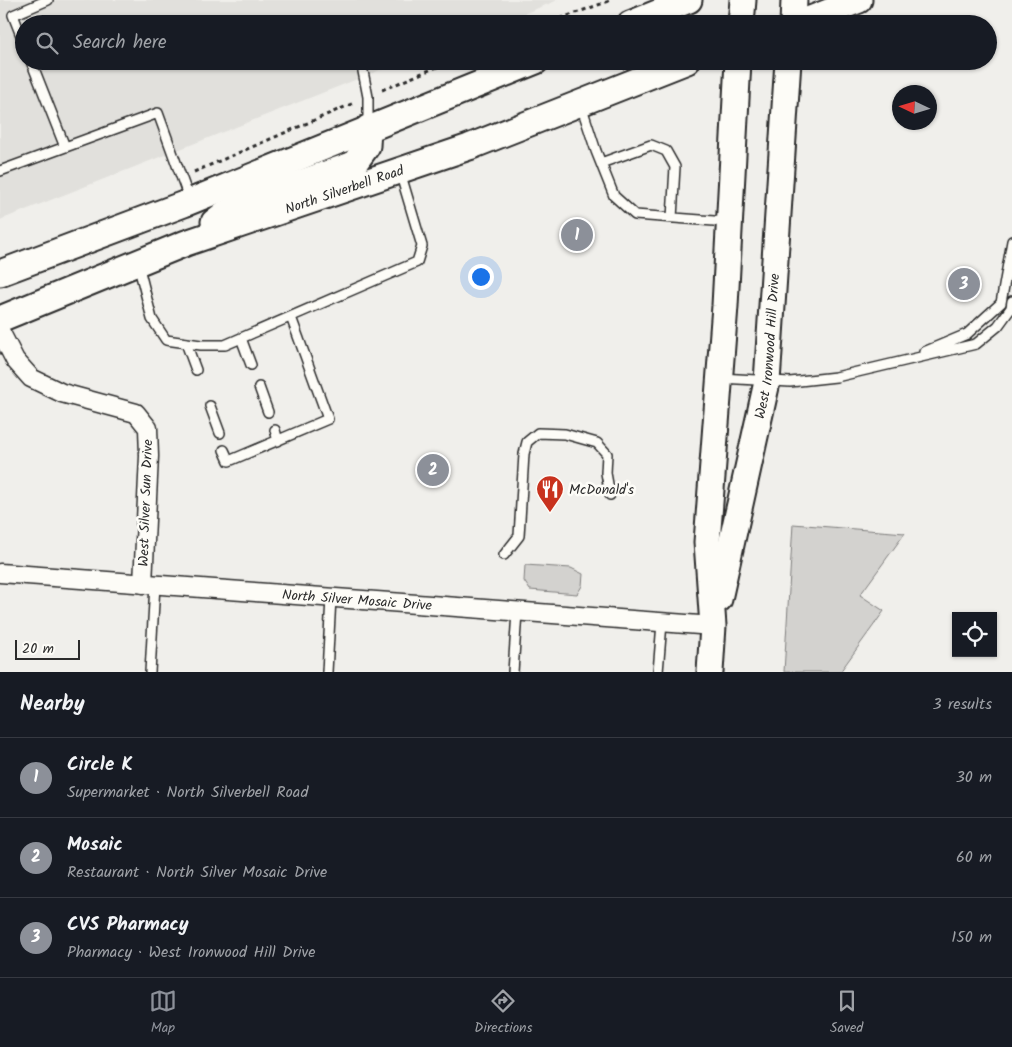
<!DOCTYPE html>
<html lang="en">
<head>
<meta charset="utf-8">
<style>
	body { margin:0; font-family:Kalam,sans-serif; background:#242831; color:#f1f3f6 }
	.controls { position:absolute; right:15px; bottom:15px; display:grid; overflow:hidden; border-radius:0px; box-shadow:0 1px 4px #0004 }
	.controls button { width:45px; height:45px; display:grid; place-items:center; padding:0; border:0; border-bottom:1px solid #363941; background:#171b24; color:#f1f3f6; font:25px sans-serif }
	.compass { position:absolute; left:892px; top:85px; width:45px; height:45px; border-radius:50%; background:#171b24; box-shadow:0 1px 4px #0004; rotate:274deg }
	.scale { position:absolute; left:15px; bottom:12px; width:65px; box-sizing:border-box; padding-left:5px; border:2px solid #2b2b2b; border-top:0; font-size:14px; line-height:18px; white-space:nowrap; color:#2b2b2b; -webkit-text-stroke:4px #fdfcf7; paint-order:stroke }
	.you { position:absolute; left:480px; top:276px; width:18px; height:18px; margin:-12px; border:4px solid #fff; border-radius:50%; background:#1a73e8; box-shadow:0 0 0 8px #1a73e833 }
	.badge { display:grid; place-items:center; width:32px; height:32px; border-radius:50%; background:#8c9099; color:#fff; font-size:16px; font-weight:700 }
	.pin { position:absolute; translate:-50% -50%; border:2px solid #fff; box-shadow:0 1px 5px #0006 }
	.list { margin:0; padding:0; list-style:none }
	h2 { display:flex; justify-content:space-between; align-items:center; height:65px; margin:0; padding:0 20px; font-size:21px }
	h2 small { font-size:16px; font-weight:400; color:#9ea1a6 }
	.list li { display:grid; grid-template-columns:32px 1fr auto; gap:15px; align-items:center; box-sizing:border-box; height:80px; padding:0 20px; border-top:1px solid #363941 }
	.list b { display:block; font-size:19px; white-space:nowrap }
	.list p { margin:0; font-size:16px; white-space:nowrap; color:#9ea1a6 }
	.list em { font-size:16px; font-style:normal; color:#9ea1a6 }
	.icon { flex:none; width:28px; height:28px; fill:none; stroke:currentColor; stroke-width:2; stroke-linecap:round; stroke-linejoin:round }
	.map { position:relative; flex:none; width:1012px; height:672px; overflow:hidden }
	.search { position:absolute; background:#171b24; box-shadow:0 1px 4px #0004; left:15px; right:15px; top:15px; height:55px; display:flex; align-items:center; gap:12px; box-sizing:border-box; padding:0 18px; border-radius:28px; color:#9ea1a6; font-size:19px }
	.sheet { height:305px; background:#171b24 }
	nav { display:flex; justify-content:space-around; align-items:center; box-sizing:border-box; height:70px; border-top:1px solid #363941; background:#171b24; font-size:14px; color:#9ea1a6 }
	nav a { display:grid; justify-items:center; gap:2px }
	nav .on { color:#8c9099 }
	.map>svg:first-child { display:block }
	.built { fill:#e1e0dc }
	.green { fill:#d3d2cf; stroke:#7f7e7d }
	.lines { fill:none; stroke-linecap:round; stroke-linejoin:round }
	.lane-casing { stroke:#2b2b2b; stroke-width:12 }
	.street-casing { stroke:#2b2b2b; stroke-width:21 }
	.secondary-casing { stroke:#2b2b2b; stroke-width:29 }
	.path { stroke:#2b2b2b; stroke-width:3; stroke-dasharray:4 4; stroke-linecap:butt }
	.lane { stroke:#fdfcf7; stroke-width:9 }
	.street { stroke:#fdfcf7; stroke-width:18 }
	.secondary { stroke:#fdfcf7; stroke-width:25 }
	.labels { text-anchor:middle; stroke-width:5; stroke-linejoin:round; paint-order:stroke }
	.street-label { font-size:14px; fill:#2b2b2b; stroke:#fdfcf7 }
	.poi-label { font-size:14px; fill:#2b2b2b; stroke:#fdfcf7; text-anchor:start }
</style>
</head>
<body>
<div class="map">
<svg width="1012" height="672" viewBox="0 0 1012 672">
	<rect width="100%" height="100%" fill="#f0efeb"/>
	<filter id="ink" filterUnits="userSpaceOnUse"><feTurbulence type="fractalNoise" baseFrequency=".02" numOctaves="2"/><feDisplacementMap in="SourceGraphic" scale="10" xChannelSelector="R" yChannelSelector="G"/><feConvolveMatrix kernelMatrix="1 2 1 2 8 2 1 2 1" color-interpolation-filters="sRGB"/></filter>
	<g filter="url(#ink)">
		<!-- built -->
		<path class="built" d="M 0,0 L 558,0 L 498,24 L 24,24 L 24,61 L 403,61 L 0,220 Z"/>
		<!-- green -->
		<path class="green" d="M 793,524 L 905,533 L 860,595 L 884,611 L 840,672 L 784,672 Z
			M 525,565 L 571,568 L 583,574 L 582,586 L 577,594 L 530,590 L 524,581 Z"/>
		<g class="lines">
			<!-- lane casing -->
			<g class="lane-casing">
				<path id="lane" d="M 24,43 L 13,15 L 48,0
					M 31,61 L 65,147
					M 361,61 L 368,97 L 368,125
					M 581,105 L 596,151 L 614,196 L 635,215 L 727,222
					M 601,163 L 651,145 L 666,151 L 675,167 L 672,218
					M 0,171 L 158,113 L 190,201
					M 138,264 L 152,319 L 166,340 L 201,345 L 225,345 L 417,262 L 422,246 L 400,172
					M 241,338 L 251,365
					M 186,343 L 196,370
					M 924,352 L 967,334 L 1001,303 L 1012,241
					M 720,378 L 790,382 L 836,377 L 976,344 L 998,326 L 1011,308 L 1012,301
					M 259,387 L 268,412
					M 210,406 L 220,433
					M 275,430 L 278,441
					M 224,450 L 229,461 L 328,419 L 291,317
					M 504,555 L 519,536 L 524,454 L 527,442 L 538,433 L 565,434 L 597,443 L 607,454 L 606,473 L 610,495
					M 150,672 L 155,585
					M 327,672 L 331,598
					M 513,672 L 517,612
					M 658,672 L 662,623"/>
			</g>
			<!-- street casing -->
			<g class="street-casing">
				<g id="street">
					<path d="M 0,331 L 15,360 L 31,378 L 62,393 L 136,413 L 148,428 L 149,456 L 143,584"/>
					<path id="s1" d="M 0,573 L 713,626"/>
				</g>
			</g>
			<!-- secondary casing -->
			<g class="secondary-casing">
				<g id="secondary">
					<path d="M 630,24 L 689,0"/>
					<path d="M 741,24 L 743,0"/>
					<path d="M 793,24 L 794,0"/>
					<path d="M 798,24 L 859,0"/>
					<path d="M 214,222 L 224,214 L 263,196 L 354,164 L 367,146 L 368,128"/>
					<path d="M 0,273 L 184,204 L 536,61"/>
					<path id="s2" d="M 0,319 L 186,243 L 469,147 L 687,61"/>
					<path id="s3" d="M 719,599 L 767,382 L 788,61"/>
					<path d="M 710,672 L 713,626 L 707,542 L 725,306 L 738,61"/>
				</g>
			</g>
			<!-- path -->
			<path class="path" d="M 545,24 L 612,0
				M 382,90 L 451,61
				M 194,172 L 354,103"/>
			<!-- lane -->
			<use href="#lane" class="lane"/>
			<!-- street -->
			<use href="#street" class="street"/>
			<!-- secondary -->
			<use href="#secondary" class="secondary"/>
		</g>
	</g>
	<!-- icons -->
	<defs>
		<g id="restaurant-pin" transform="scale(1.4375)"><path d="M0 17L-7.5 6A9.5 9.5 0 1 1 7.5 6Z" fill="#c8321e" stroke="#fdfcf7"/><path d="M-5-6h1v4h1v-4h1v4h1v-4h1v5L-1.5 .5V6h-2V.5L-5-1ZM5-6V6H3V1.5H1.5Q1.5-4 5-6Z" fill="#fff"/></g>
	</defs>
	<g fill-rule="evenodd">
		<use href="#restaurant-pin" x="550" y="489"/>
	</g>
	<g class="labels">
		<!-- street labels -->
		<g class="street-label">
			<text dy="5" stroke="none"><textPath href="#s2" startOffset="368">North Silverbell Road</textPath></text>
			<text dy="5" stroke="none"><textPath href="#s3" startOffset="258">West Ironwood Hill Drive</textPath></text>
			<text transform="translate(145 503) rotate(-88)" y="5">West Silver Sun Drive</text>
			<text dy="5" stroke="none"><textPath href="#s1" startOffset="358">North Silver Mosaic Drive</textPath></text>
		</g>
		<!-- poi labels -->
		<g class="poi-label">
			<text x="569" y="494">McDonald's</text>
		</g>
	</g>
</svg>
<div class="controls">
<button><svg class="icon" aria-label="locate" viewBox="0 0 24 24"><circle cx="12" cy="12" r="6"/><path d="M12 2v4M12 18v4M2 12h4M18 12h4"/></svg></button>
</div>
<svg class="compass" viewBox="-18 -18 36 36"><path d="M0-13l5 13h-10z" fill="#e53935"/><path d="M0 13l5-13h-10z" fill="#9ea1a6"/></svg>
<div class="scale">20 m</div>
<div class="you"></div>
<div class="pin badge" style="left:577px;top:235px">1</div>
<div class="pin badge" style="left:433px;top:470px">2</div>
<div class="pin badge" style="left:964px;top:284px">3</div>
<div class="search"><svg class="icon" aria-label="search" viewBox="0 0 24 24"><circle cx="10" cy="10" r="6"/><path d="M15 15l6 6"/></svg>Search here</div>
</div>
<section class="sheet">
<h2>Nearby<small>3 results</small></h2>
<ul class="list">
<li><span class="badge">1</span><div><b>Circle K</b><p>Supermarket · North Silverbell Road</p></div><em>30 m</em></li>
<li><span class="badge">2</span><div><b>Mosaic</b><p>Restaurant · North Silver Mosaic Drive</p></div><em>60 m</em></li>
<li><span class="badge">3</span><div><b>CVS Pharmacy</b><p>Pharmacy · West Ironwood Hill Drive</p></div><em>150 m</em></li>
</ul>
</section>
<nav>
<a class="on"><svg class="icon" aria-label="map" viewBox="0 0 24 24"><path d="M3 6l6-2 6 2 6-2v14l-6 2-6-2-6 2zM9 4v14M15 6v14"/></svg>Map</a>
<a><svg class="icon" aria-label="directions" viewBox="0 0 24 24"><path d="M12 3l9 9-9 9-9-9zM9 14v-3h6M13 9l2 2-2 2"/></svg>Directions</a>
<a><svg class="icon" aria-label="saved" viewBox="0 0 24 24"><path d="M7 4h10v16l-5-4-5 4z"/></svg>Saved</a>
</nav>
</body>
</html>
